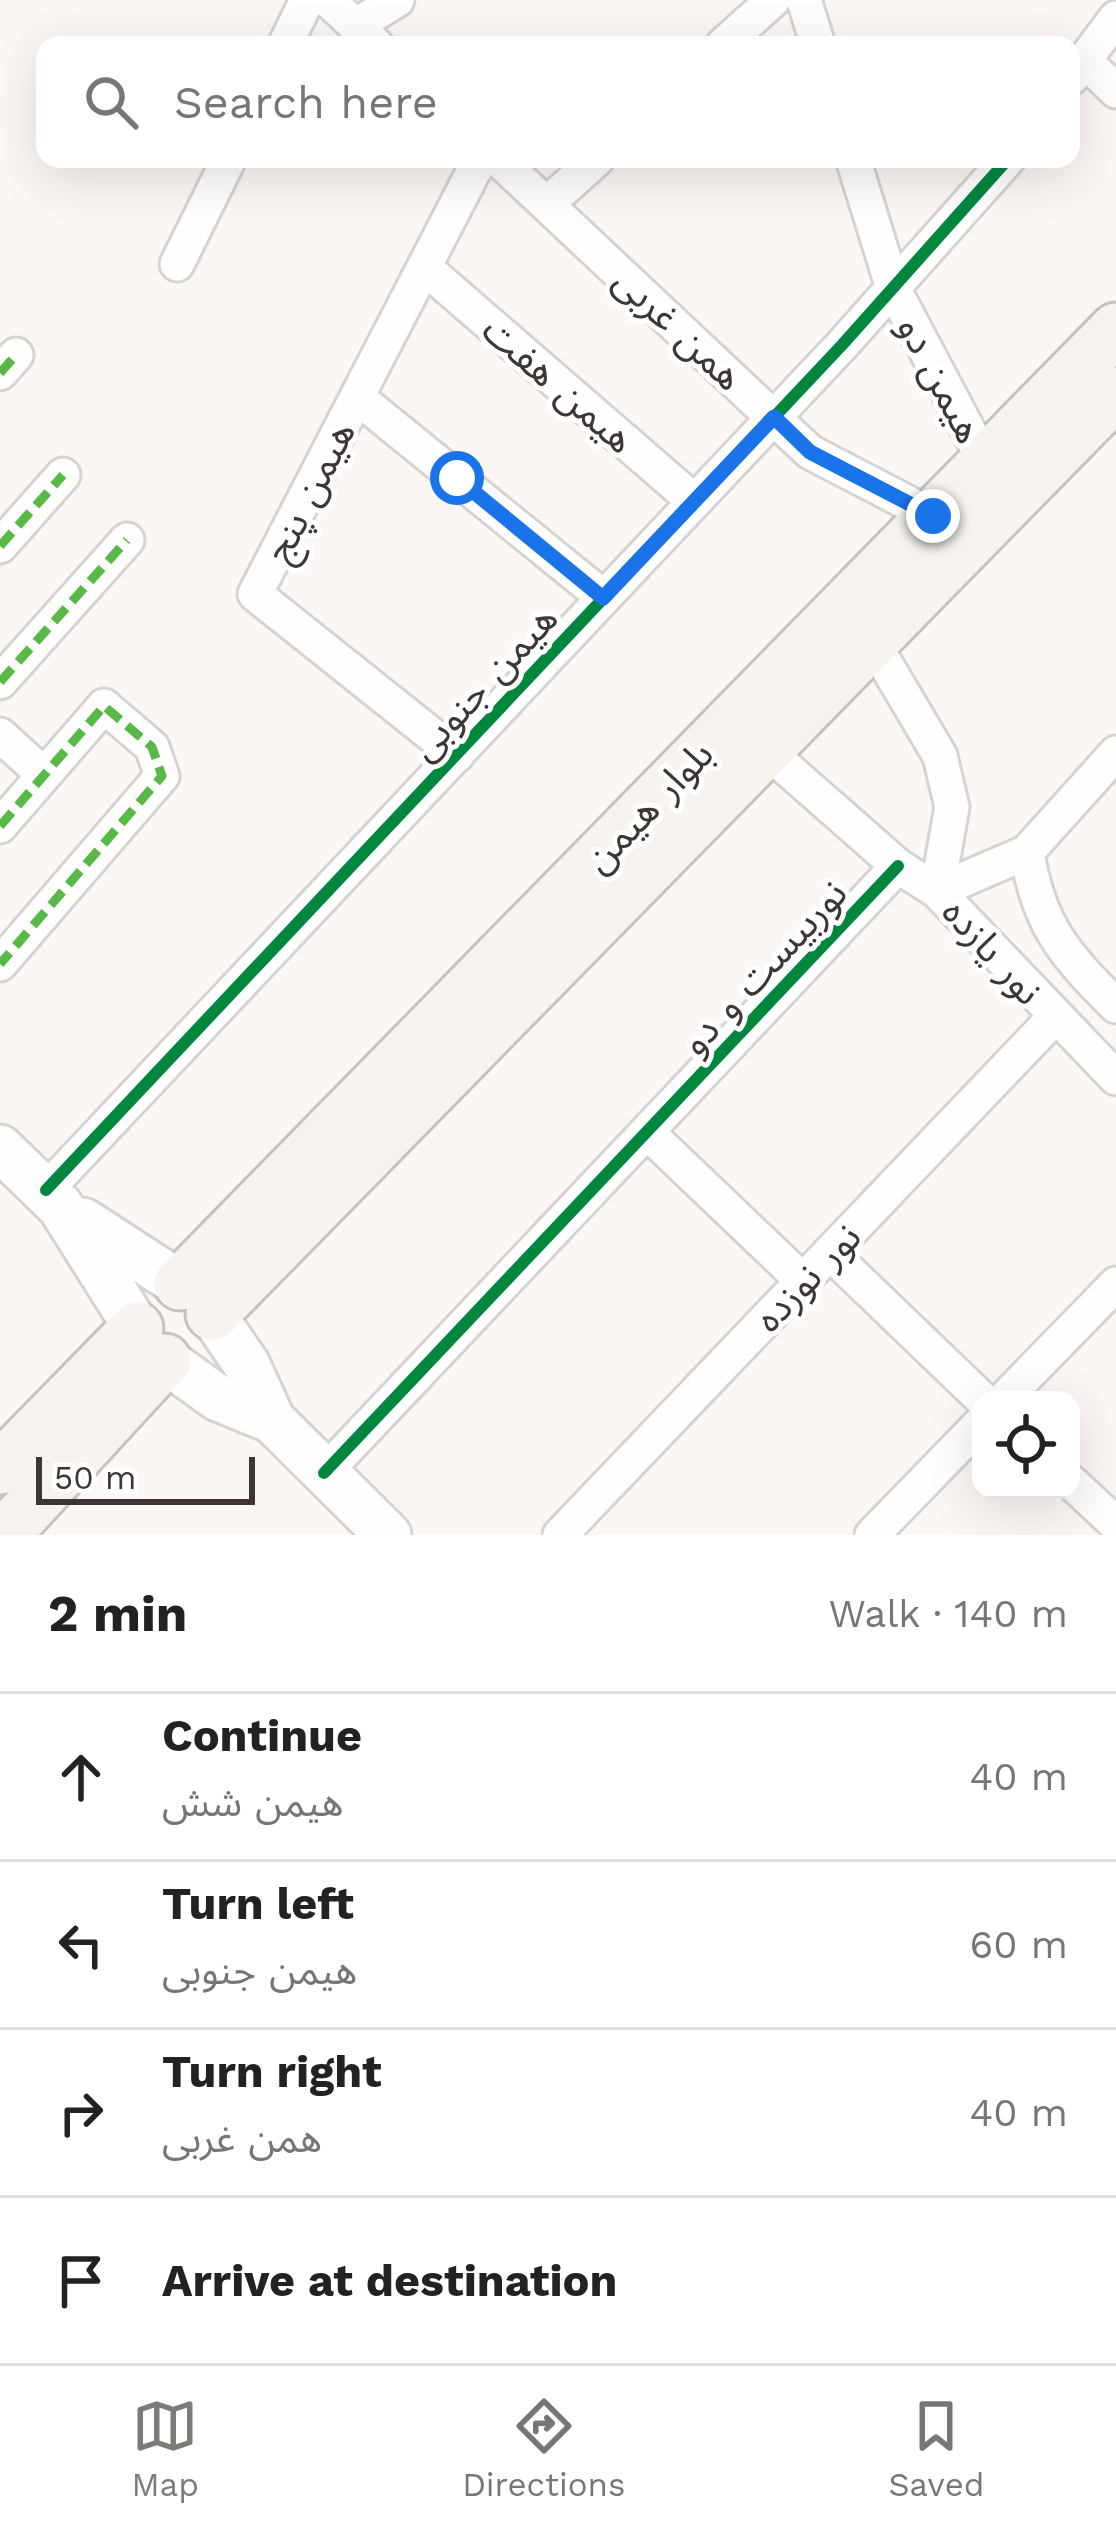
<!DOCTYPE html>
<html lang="en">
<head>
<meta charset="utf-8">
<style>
	body { margin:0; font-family:"Work Sans","Noto Sans Arabic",sans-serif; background:#f2f2f2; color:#222 }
	.controls { position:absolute; right:36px; bottom:36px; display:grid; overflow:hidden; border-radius:24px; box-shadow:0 12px 48px #0002 }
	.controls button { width:108px; height:108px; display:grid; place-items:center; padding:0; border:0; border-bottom:3px solid #e0e0e0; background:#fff; color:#222; font:60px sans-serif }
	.scale { position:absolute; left:36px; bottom:30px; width:219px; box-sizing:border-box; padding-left:12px; border:6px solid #3e3632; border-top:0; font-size:33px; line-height:42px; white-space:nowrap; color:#3e3632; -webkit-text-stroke:9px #fff; paint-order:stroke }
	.stop { position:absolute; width:36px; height:36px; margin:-27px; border:9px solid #1a73e8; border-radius:50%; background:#fff }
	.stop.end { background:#1a73e8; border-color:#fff; box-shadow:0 3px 12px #0008 }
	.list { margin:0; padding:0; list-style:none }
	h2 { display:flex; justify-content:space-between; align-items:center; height:156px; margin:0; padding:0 48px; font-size:51px }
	h2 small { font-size:39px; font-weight:400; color:#767676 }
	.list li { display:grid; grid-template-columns:78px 1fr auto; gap:36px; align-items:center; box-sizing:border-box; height:168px; padding:0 48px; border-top:3px solid #e0e0e0 }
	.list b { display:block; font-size:45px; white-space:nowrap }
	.list p { margin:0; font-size:39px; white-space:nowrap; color:#767676 }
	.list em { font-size:39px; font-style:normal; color:#767676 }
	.icon { flex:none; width:66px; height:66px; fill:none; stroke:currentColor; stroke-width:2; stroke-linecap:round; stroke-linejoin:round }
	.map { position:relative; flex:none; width:1116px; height:1535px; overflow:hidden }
	.search { position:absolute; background:#fff; box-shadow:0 12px 48px #0002; left:36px; right:36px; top:36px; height:132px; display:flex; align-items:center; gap:30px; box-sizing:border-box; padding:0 42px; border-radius:24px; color:#767676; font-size:45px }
	.sheet { height:828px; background:#fff }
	nav { display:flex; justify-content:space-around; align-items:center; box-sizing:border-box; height:168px; border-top:3px solid #e0e0e0; background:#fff; font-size:33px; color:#767676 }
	nav a { display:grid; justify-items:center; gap:6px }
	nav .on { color:#807a76 }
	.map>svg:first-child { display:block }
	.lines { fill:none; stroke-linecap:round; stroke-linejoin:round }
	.street-casing { stroke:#d9d3d0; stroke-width:39 }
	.secondary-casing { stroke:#d9d3d0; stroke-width:51 }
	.primary-casing { stroke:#cac3bc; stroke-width:57 }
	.street { stroke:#fffefe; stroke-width:33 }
	.secondary { stroke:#fffefe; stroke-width:45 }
	.primary { stroke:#f7f4f0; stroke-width:51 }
	.quiet { stroke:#58b947; stroke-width:9; stroke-dasharray:18 9; stroke-linecap:butt }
	.cycleway-casing { stroke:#fff; stroke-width:20 }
	.cycleway { stroke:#00873e; stroke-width:12 }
	.route { stroke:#1a73e8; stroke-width:15 }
	.labels { text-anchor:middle; stroke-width:10; stroke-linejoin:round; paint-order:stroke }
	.street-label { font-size:39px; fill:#3e3632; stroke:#fff }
</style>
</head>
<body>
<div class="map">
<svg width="1116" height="1535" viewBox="0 0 1116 1535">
	<rect width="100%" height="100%" fill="#fcf7f5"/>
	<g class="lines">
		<!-- street casing -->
		<g class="street-casing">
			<path id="street" d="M 328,0 L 376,45
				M 804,0 L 818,45
				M 355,26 L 397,0
				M 285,45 L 307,0
				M 723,45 L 773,0
				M 1084,60 L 1116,91
				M 1071,78 L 1116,18
				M 498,159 L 810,452 L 933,516
				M 853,159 L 893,288 L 985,462
				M 547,204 L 597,159
				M 177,264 L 229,159
				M 424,267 L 694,501
				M 0,373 L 16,355
				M 357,397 L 603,597
				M 0,546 L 63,475
				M 0,682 L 127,540
				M 0,735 L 44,775
				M 766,750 L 898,866 L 937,891 L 952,807 L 940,756 L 872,641
				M 1116,753 L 1027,852 C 1038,925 1065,955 1116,1006
				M 457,755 L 255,594 L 480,159
				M 0,826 L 104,706 L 152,747 L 162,776 L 0,964
				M 1027,852 L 937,891 L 1116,1078
				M 649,1134 L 803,1281
				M 46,1190 L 842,345 L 1008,159
				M 830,1253 L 983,1400
				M 1003,1400 L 1116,1284
				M 324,1473 L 898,866
				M 1071,1482 L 1116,1524
				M 560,1535 L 1053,1019
				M 872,1535 L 981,1423"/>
		</g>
		<!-- secondary casing -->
		<g class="secondary-casing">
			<path id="secondary" d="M 0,1148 L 60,1206 L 137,1328
				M 83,1221 L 180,1284
				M 212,1314 L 247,1365 L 272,1420 L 388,1535
				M 165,1360 L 218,1398 L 272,1420"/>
		</g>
		<!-- primary casing -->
		<g class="primary-casing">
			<path id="primary" d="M 180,1284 L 1116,329
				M 212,1314 L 1116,393
				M 0,1468 L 137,1328
				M 4,1535 L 165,1360"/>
		</g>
		<!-- street -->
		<use href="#street" class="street"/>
		<!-- secondary -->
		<use href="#secondary" class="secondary"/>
		<!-- primary -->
		<use href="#primary" class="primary"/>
		<!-- quiet -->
		<path class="quiet" d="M 0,373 L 16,355
			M 0,546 L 63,475
			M 0,682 L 127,540
			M 0,826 L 104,706 L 152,747 L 162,776 L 0,964"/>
		<!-- cycleway casing -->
		<g class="cycleway-casing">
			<path id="cycleway" d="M 46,1190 L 842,345 L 1008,159
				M 324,1473 L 898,866"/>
		</g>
		<!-- cycleway -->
		<use href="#cycleway" class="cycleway"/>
	</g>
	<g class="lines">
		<!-- route -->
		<path class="route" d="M 457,478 L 603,598 L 774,417 L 810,452 L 933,516"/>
	</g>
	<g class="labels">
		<!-- street labels -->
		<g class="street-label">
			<text transform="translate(679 328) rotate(43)" y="14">همن غربی</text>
			<text transform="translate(941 379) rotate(62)" y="14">هیمن دو</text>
			<text transform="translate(559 384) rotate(41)" y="14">هیمن هفت</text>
			<text transform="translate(309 491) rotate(-63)" y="14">هیمن پنج</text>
			<text transform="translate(483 682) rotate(-47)" y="14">هیمن جنوبی</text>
			<text transform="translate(648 806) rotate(-46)" y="14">بلوار هیمن</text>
			<text transform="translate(993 951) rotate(48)" y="14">نور یازده</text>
			<text transform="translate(763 967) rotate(-47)" y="14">نوربیست و دو</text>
			<text transform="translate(807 1277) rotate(-46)" y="14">نور نوزده</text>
		</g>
	</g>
</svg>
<div class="controls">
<button><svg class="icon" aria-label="locate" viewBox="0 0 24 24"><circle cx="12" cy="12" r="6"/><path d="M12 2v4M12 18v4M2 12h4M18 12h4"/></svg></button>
</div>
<div class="scale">50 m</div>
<div class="stop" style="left:457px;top:478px"></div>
<div class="stop end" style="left:933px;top:516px"></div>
<div class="search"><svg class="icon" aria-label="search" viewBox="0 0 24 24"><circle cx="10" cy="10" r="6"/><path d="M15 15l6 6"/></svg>Search here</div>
</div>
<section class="sheet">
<h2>2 min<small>Walk · 140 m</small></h2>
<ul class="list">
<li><svg class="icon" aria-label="ahead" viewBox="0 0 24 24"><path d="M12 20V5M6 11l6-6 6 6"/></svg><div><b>Continue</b><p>هیمن شش</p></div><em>40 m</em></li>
<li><svg class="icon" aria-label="left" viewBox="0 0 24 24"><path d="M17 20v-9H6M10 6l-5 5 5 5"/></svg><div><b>Turn left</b><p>هیمن جنوبی</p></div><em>60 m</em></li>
<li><svg class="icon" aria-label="right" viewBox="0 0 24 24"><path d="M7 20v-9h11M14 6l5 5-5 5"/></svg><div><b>Turn right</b><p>همن غربی</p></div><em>40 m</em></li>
<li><svg class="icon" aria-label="arrive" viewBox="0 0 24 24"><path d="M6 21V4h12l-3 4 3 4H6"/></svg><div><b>Arrive at destination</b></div></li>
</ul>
</section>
<nav>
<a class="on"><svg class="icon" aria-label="map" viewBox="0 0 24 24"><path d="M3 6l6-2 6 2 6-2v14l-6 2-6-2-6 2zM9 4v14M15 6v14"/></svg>Map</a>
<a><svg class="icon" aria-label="directions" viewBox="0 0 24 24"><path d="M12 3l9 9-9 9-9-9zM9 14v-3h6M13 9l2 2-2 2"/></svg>Directions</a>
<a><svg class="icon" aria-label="saved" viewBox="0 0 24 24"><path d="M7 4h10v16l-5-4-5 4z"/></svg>Saved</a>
</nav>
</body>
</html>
